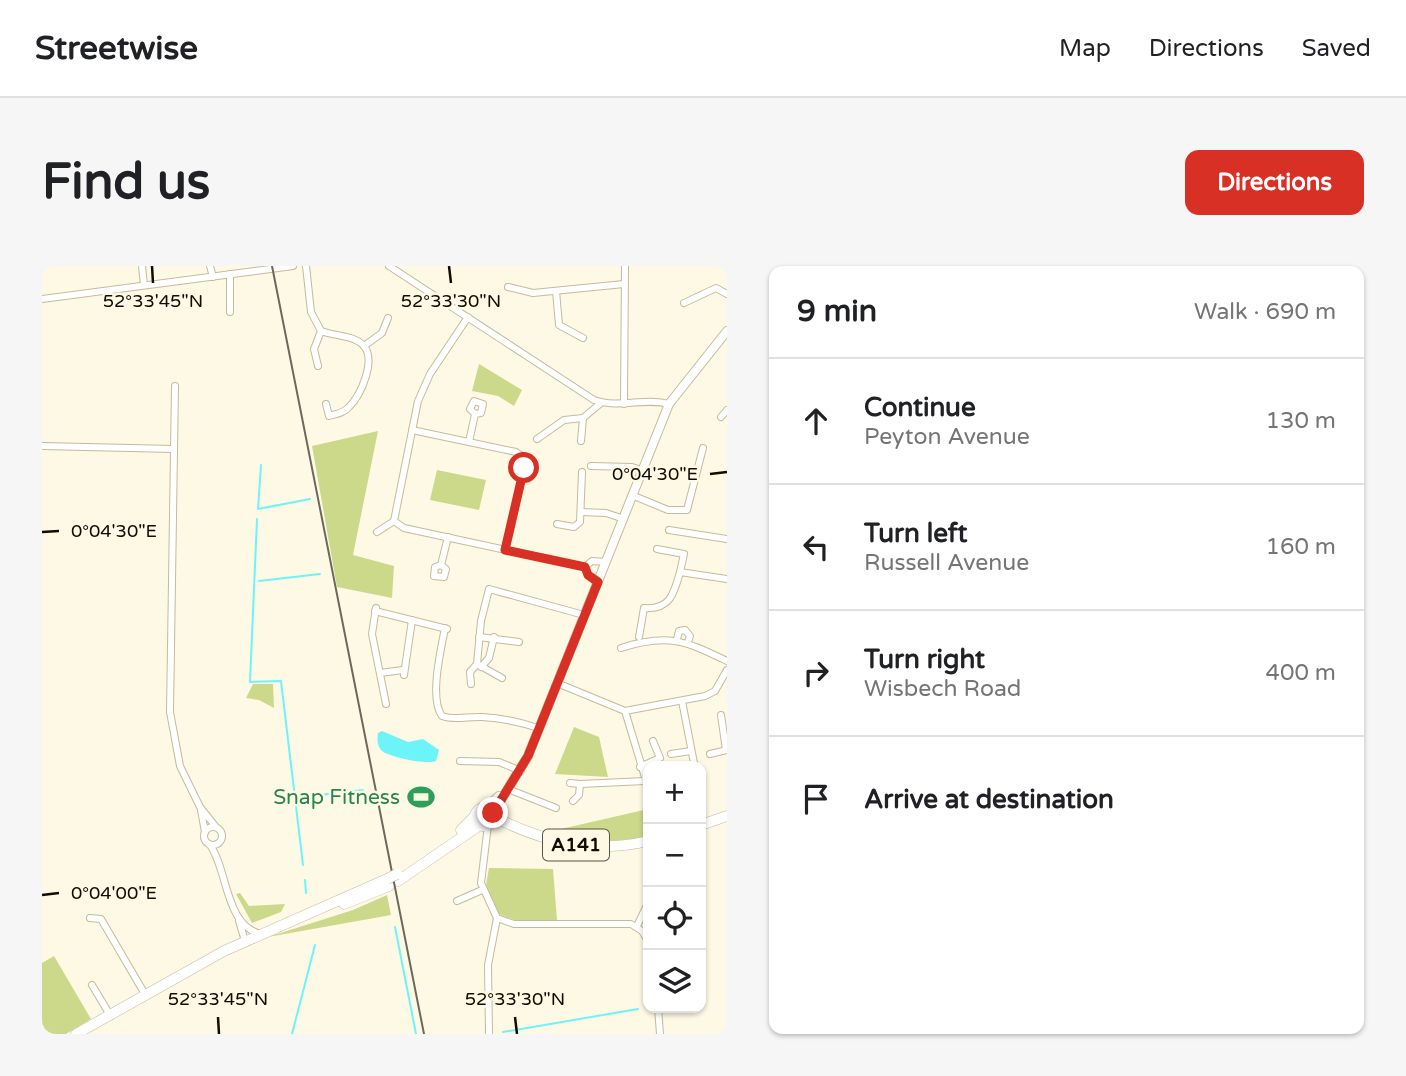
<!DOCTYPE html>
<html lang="en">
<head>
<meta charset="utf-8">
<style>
  :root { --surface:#fff; --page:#f6f6f6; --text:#202124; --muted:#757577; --line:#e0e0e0; --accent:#d93025 }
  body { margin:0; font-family:"Varela Round",sans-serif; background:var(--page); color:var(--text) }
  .controls { position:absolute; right:21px; bottom:21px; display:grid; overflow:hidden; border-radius:14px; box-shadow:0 2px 5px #0004 }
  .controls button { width:63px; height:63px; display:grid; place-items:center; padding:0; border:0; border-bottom:2px solid var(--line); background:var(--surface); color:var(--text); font:35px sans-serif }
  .stop { position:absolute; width:21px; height:21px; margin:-16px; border:5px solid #d93025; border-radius:50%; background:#fff }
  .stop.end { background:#d93025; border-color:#fff; box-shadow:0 2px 7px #0008 }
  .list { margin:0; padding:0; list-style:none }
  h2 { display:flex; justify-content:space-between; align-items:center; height:91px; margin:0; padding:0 28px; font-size:30px }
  h2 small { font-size:23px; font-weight:400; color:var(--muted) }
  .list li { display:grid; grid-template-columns:46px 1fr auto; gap:21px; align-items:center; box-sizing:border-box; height:126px; padding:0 28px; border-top:2px solid var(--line) }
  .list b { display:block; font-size:26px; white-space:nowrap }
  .list p { margin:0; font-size:23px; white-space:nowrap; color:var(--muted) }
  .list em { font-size:23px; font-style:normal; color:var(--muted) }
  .icon { flex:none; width:38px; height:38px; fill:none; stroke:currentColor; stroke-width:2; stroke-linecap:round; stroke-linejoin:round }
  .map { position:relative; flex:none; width:685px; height:768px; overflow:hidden; border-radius:14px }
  header { display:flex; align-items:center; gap:42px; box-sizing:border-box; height:98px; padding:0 35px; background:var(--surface); border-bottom:2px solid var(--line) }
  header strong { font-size:33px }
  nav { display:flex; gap:38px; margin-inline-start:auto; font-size:24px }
  .intro { display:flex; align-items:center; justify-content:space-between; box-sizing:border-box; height:168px; padding:0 42px }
  h1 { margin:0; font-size:49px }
  .button { padding:18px 32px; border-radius:14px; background:var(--accent); color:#fff; font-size:24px; font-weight:700 }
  main { display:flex; gap:42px; padding:0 42px }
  aside { flex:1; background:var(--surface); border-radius:14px; box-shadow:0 2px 5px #0004 }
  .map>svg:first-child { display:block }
  .green { fill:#ccd98b }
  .water { fill:#6df4f9 }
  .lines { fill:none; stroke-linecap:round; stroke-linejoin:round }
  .stream { stroke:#6df4f9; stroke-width:2 }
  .minor-casing { stroke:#c4bb9c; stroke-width:8 }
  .major-casing { stroke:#c4bb9c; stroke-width:10 }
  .highway-casing { stroke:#c4bb9c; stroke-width:11 }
  .minor { stroke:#fff; stroke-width:6 }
  .major { stroke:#fff; stroke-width:8 }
  .highway { stroke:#fff; stroke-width:10 }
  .rail { stroke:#6c685b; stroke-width:2 }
  .highway-bridge-casing { stroke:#c4bb9c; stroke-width:11; stroke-linecap:butt }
  .highway-bridge { stroke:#fff; stroke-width:10 }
  .route { stroke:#d93025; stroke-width:9 }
  .ticks { fill:none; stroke:#0f0c03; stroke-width:2.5 }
  .labels { text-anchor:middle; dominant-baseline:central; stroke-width:5; stroke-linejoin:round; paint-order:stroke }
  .shield { fill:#fef9e5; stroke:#575347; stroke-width:2 }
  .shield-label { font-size:19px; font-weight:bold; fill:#0f0c03 }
  .leisure-label { font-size:21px; fill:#27864d; stroke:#fef9e5; text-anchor:end }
  .ticks-label { font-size:18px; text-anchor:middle; fill:#0f0c03; stroke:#fef9e5; stroke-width:5; stroke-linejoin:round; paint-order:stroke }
</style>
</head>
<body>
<header>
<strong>Streetwise</strong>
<nav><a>Map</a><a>Directions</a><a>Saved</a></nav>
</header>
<div class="intro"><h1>Find us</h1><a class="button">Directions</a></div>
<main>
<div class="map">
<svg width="685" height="768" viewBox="0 0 685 768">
  <rect width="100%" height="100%" fill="#fef9e5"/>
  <g class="green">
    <path d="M437,98L480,124L472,140L456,130L430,125Z"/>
    <path d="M336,165L311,289L352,300L350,332L295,321L270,180Z"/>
    <path d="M395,204L444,214L437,244L388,234Z"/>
    <path d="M211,418H231L232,442L217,434L204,432Z"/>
    <path d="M532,461L557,471L566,511L513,508Z"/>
    <path d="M606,543V571C571,576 540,578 506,566Z"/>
    <path d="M447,602L511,603L515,654H473L457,648L444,619Z"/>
    <path d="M198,627L207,640L243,638L239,646L210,657L194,628Z"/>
    <path d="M345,629L349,649L226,671L311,644Z"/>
    <path d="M12,690L49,753L24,768H0V697Z"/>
  </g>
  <path class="water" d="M340,465L366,476L381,473L397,484L394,495C386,499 345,491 339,484C335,479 335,473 336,467Z"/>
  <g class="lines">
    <g class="stream">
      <path d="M219,199L216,243L268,233"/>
      <path d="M215,253L208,416L239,415L261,599"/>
      <path d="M217,315L278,308"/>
      <path d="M260,531L321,524"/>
      <path d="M263,614L264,627"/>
      <path d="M353,661L374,768"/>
      <path d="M461,766L596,743"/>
      <path d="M250,768L273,679"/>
    </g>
    <defs>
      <g id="minor">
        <path d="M100,0L102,19"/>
        <path d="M168,0L171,11"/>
        <path d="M264,0L269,46L279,65C292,70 311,69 321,79C335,93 319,129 307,141C302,147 294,148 287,150L284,138"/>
        <path d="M347,0L552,134C577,143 603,131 627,138"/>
        <path d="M466,21L491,27L582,18"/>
        <path d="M514,25L517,59L541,72"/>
        <path d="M0,33L251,0"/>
        <path d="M642,37L674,22L685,28"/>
        <path d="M188,46V8"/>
        <path d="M426,51L388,108L376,135L352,255L362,262L543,301"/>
        <path d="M322,80L340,67L346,52"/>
        <path d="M276,100L272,83L279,65"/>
        <path d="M133,120L128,446L138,500L158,541L174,561"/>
        <path d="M582,138L583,0"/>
        <path d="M679,151L685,144"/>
        <path d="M370,164L474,186L481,191L482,202L463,284"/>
        <path d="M495,173L522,154L541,152"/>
        <path d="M539,175L541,152L559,137"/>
        <path d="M427,176L433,148L428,143L432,135L441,138L439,147L433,148"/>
        <path d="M0,180L132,183"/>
        <path d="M549,200L590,201L602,205"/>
        <path d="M592,230L626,244H645L661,182"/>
        <path d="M540,246L564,247L582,253"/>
        <path d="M515,258L532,261L538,256L540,206"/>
        <path d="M627,264L685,273"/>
        <path d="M335,266L352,255"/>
        <path d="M615,283L642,288L638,306"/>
        <path d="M399,299L404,303L402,311L392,310L393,301L399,299L406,271"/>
        <path d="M556,316L546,309L543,301L550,295L564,296"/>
        <path d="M334,342L330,368L344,438"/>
        <path d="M333,345L405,363"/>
        <path d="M403,362C399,383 387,432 400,450C414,455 426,450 440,451C459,452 478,456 496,462"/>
        <path d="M437,371L477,376"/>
        <path d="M597,371L602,342C628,344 632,328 638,306L685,313"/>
        <path d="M635,373L637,365L643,364L648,370L646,376"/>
        <path d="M579,382C626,367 644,375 685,395"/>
        <path d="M437,399L460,412"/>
        <path d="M439,401L447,392L452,371"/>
        <path d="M338,407L361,404"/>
        <path d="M362,409L370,354"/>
        <path d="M515,417L583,445L606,521"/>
        <path d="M429,418L428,406L435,398L439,355L447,323L542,349"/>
        <path d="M640,435L652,497"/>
        <path d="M583,445L663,430L673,425L685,404"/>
        <path d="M679,449L684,484"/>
        <path d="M629,488L649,485"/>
        <path d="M668,488L685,484"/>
        <path d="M418,495L457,496L479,505"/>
        <path d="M598,501L618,492L611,475"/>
        <path d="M528,517L538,518L537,529L531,535"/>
        <path d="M538,518L603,515"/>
        <path d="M471,525L514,542"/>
        <path d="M159,544L163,566"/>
        <path d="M446,559L439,617L455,652L472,658H589L600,665L606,675"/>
        <circle cx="171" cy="570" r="9"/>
        <path d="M168,579C186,604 183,660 219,668"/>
        <path d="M415,635L440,624"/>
        <path d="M48,652L59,653L104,730"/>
        <path d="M197,655L203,675"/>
        <path d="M595,660L606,637"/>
        <path d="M50,719L68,749"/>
        <path d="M616,742L618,768"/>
        <path d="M447,768L446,699L455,652"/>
      </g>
      <g id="major">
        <path d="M444,542L457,530"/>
        <path d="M451,547L486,490L627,138L685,65"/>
      </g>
      <g id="highway">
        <circle cx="442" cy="551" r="9"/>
        <path d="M451,550C499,576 553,588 606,575"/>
        <path d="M659,559L685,550"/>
        <path d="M419,564L433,550"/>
        <path d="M356,615L438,559"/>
        <path d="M302,638L347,620"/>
        <path d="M34,768L182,685L345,613"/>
      </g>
    </defs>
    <use href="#minor" class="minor-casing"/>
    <use href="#major" class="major-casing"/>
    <use href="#highway" class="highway-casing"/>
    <use href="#minor" class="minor"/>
    <use href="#major" class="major"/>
    <use href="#highway" class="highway"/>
    <path class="rail" d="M230,0L382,768"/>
    <defs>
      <path id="highway-bridge" d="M345,613L355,608"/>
    </defs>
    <use href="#highway-bridge" class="highway-bridge-casing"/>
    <use href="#highway-bridge" class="highway-bridge"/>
  </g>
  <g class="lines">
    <path class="route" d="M451,547L486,490L556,316L546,309L543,301L463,284L482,202"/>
  </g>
  <path class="ticks" d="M110,0L111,17M407,0L409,17M668,208L685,206M0,266L17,265M0,629L17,627M176,751L177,768M473,751L475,768"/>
  <defs>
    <symbol id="stadium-bare" viewBox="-9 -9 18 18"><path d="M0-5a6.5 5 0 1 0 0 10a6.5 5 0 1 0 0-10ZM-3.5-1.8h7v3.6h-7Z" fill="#2e9e5b" stroke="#fef9e5" stroke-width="2.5" paint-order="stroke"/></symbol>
  </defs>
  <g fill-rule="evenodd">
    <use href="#stadium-bare" x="360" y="512" width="38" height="38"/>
  </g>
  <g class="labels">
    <rect class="shield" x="501" y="563.5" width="66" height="31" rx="5"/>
    <g class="shield-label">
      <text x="534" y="579">A141</text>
    </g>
    <g class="leisure-label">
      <text x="358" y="531">Snap Fitness</text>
    </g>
  </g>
  <g class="ticks-label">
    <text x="111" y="41">52°33'45"N</text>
    <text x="409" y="41">52°33'30"N</text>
    <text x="613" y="214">0°04'30"E</text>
    <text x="72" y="271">0°04'30"E</text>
    <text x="72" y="633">0°04'00"E</text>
    <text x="176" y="739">52°33'45"N</text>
    <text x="473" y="739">52°33'30"N</text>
  </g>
</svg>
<div class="controls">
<button>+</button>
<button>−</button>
<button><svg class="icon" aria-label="locate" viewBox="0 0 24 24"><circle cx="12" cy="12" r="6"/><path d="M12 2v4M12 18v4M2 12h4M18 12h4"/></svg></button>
<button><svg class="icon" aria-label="layers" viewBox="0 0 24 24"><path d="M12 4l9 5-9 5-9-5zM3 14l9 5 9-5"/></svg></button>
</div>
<div class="stop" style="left:482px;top:202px"></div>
<div class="stop end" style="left:451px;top:547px"></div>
</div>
<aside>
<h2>9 min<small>Walk · 690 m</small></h2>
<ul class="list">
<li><svg class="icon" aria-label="ahead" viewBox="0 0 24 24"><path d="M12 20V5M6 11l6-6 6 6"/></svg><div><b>Continue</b><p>Peyton Avenue</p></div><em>130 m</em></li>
<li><svg class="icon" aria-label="left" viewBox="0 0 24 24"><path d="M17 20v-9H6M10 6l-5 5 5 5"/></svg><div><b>Turn left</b><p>Russell Avenue</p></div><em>160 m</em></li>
<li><svg class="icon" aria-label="right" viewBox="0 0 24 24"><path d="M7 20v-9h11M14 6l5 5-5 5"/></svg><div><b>Turn right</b><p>Wisbech Road</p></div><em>400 m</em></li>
<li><svg class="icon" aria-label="arrive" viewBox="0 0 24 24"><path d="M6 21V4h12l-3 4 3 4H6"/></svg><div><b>Arrive at destination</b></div></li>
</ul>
</aside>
</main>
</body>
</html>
